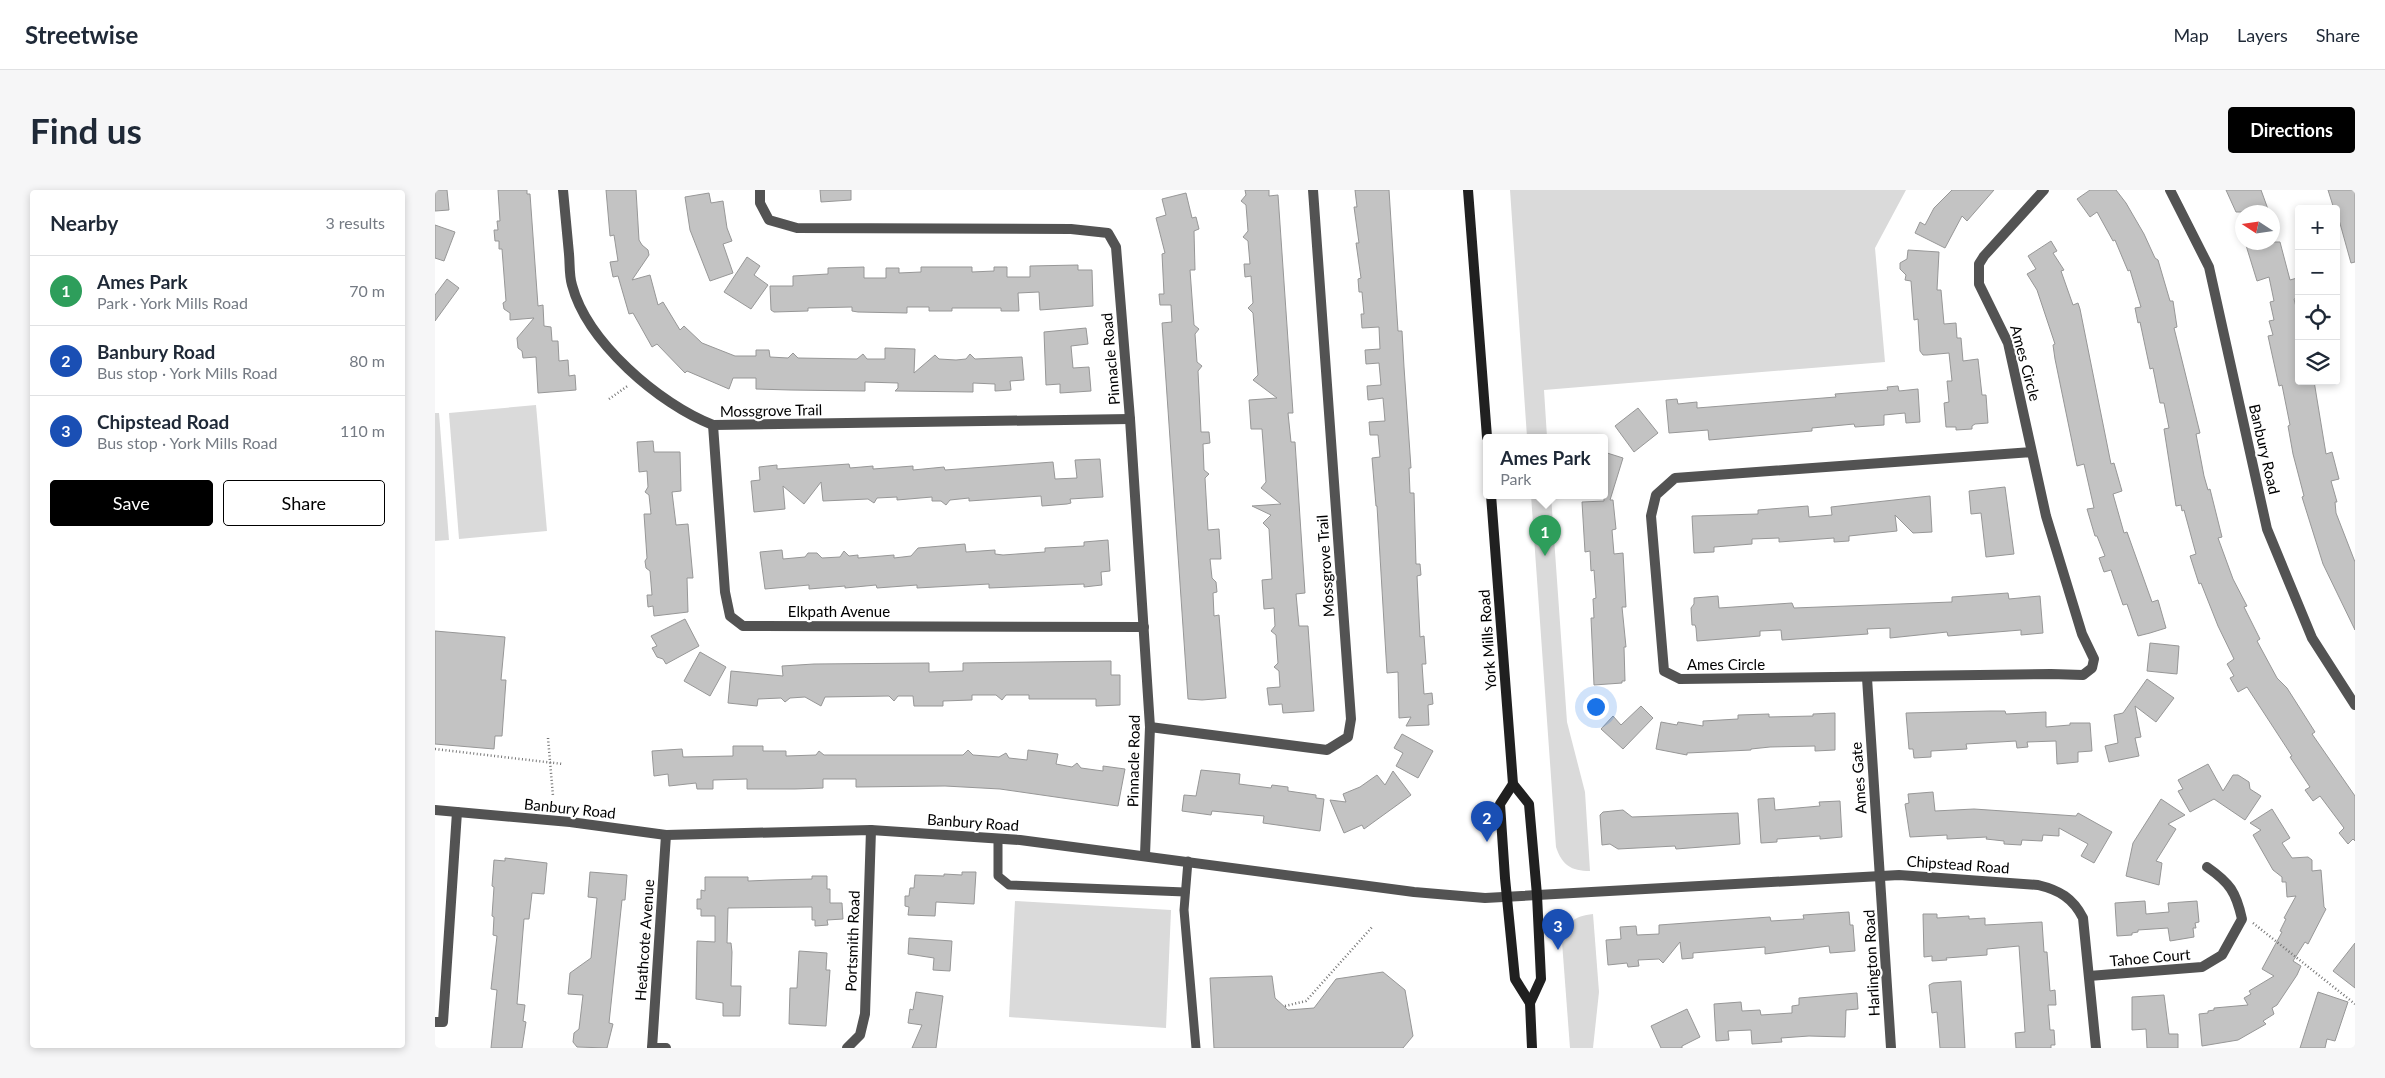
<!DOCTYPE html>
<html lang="en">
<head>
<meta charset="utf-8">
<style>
  :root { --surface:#fff; --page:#f6f6f7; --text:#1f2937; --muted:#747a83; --line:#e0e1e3; --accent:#000 }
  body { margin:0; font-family:Lato,sans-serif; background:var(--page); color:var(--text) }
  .controls { position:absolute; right:15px; top:15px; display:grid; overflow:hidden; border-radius:5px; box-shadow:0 2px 8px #0003 }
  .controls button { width:45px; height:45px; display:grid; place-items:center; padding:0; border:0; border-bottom:1px solid var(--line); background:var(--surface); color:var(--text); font:25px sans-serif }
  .compass { position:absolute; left:1800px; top:15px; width:45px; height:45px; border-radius:50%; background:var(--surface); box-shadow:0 2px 8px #0003; rotate:282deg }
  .you { position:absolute; left:1160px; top:516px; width:18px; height:18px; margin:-12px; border:4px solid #fff; border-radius:50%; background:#1a73e8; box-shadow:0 0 0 8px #1a73e833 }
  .badge { display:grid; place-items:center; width:32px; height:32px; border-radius:50%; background:var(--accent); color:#fff; font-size:16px; font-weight:700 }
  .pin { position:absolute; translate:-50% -41px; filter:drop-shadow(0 1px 2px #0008) }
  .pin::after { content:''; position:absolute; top:26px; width:18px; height:15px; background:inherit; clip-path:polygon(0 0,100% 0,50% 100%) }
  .popup { position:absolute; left:1048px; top:244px; width:125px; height:65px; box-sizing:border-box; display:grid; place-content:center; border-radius:5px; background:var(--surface); filter:drop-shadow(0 1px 4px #0005); font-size:16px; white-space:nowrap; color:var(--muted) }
  .popup b { font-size:19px; color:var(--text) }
  .popup::after { content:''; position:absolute; left:50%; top:100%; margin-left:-10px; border:10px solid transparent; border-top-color:var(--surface) }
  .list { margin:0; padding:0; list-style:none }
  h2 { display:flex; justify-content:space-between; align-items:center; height:65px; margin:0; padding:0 20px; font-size:21px }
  h2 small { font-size:16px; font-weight:400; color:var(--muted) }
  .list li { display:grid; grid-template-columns:32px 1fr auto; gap:15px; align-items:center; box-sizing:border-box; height:70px; padding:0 20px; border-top:1px solid var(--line) }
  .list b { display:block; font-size:19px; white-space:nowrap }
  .list p { margin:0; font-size:16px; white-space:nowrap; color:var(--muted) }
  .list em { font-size:16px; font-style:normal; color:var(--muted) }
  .actions { display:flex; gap:10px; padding:15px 20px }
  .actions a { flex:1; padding:11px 0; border:1px solid var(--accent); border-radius:5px; text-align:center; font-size:18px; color:var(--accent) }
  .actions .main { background:var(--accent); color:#fff }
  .icon { flex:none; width:28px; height:28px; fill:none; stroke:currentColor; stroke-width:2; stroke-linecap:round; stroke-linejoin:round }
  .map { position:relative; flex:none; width:1920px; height:858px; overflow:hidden; border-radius:5px }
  header { display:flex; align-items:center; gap:30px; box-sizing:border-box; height:70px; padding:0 25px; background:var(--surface); border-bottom:1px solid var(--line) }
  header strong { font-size:24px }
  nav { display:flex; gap:28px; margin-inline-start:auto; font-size:18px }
  .intro { display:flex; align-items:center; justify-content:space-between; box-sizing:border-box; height:120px; padding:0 30px }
  h1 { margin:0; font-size:35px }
  .button { padding:12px 22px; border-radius:5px; background:var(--accent); color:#fff; font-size:18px; font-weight:700 }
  main { display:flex; gap:30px; padding:0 30px }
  aside { flex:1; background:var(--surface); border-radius:5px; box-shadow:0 2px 8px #0003 }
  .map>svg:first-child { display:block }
  .green { fill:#dadada }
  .building { fill:#c3c3c3; stroke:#979797 }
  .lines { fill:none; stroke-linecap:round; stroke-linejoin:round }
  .path { stroke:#757575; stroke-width:2.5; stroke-dasharray:1 2.5; stroke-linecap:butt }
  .service { stroke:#535353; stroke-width:9 }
  .minor { stroke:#535353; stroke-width:10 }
  .tertiary { stroke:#535353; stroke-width:10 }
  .secondary { stroke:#202020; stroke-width:10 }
  .labels { text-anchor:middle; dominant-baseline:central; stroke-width:4.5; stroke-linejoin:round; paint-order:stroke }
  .street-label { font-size:15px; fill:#000; stroke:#fff }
</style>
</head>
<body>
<header>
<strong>Streetwise</strong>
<nav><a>Map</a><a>Layers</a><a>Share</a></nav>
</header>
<div class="intro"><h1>Find us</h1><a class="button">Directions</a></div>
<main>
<aside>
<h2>Nearby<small>3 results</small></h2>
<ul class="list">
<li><span class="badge" style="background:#2e9e5b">1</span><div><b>Ames Park</b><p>Park · York Mills Road</p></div><em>70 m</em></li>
<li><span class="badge" style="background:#1a4fb4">2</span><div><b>Banbury Road</b><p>Bus stop · York Mills Road</p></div><em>80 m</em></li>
<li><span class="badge" style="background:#1a4fb4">3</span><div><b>Chipstead Road</b><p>Bus stop · York Mills Road</p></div><em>110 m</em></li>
</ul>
<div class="actions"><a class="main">Save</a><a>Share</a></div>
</aside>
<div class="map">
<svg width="1920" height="858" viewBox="0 0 1920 858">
  <rect width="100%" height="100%" fill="#fff"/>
  <g class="green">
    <path d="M1075,0H1471L1440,58L1450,172L1109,200L1112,247H1092Z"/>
    <path d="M101,215L112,341L24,349L14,223Z"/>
    <path d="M0,223H4L14,350L0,351Z"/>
    <path d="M1096,305H1116L1132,532L1150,602L1155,681C1136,681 1127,675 1121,657Z"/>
    <path d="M580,711L736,720L731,838L574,827Z"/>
    <path d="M1158,724L1164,802L1158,858H1135L1127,752C1130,733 1139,726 1158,724Z"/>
  </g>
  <g class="building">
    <path d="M0,0H12L14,20L0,21Z"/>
    <path d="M63,0H92V4H95L103,116L108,115L109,136L116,137L117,151H123L124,171L133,170L134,186L140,185L141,200L103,203L101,167L88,168L87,161L83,158L82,148L99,128L75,130V123L69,119L68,113L71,111L67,59H64V51H60L59,40H63L62,31H65Z"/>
    <path d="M171,0H201L204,50L207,55L213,60L214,65L197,90L215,85L223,115L228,112L245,140L249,136L267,153L300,166H321V160H334L335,167L353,168L358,163L363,168L422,169L428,164L432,169H450V158L480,159L479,183L500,165L504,169L521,170L531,169L535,164L540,169L587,167L589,190L575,191L576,200L560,201V194L538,193V202L463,201H460L463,198V193L430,192V201L355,200L321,199V188H298L294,199L252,181L250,183L222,154L217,157L198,123L194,124L183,86L178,87L175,72L183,71L179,45L175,46Z"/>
    <path d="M385,0H416V10L386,12Z"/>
    <path d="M810,0H834V6L843,5L858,223H853L856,252H860L870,403L861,404L864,436H873L879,521L848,523L847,514L834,515L832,498L845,497L844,481L839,477L843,473L841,445L836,441L840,436L839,418L829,419L827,390L837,389L834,339L828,333L836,325L817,316L846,314L826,298L831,292L827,239H816L814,210L842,208L818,190L823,185L818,123L813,118L818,113L816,86L810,87L809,74H815L813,51L808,47L813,41L811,15L806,11L811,5Z"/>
    <path d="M920,0H954L963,141H967L969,177L976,278H974L975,303H979L981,374H985L986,385L982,386L985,447L989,446L991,474H987L989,504L997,503L998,514L993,515L994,535L971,536L976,527L964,528L963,482L952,483L942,316H941L937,268L945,267L943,245H935L934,232L950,231L948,208L933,210L932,196L946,195L944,173L931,174L930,160L945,159L944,137L927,138L926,124H929L927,102H924L923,89L926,88L921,53H924L919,17H922Z"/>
    <path d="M1517,0H1559L1532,31L1527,26L1510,58L1480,43L1485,32L1490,35L1499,18Z"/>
    <path d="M1655,0H1681L1691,13L1709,44L1720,68L1723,70L1735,111H1738L1742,137L1739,138L1765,243L1761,244L1769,286L1773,300L1775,299L1787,347L1783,348L1798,389L1812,416L1809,417L1825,449L1822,451L1842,488L1852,498L1880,542L1877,544L1920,606V651L1918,649L1913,654L1904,643L1909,638L1885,606L1878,611L1870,600L1875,597L1855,567L1857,566L1812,497L1803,502L1795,488L1799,486L1792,474L1799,469L1783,436L1766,393L1764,394L1755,366L1761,364L1749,320L1747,321L1746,315L1741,316L1729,239L1734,238L1729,213H1725L1718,178L1715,179L1705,132L1703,133L1700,118L1706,117L1695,80L1693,81L1680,50L1678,51L1662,22L1655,27L1642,9Z"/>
    <path d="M1791,0H1826L1834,22H1801Z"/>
    <path d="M1893,0H1920V72L1916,73L1901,19H1899Z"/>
    <path d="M274,3L276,13L288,11L292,38L297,51L288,54L298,83L275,91L255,40L250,7Z"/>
    <path d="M751,3L757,28L761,27L764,39L759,41L760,80H755L759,135L764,139L760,144L762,172L767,176L763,181L766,242H774L775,253L768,254L769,280L774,284L770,288L773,340L784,339L786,369H775L777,388L781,392L782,402L778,403L779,426L784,425L791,508L767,510L753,509L727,133L737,132L736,115H725L724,104H729L727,64L730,63L721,28L731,25L727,9Z"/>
    <path d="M0,35L20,42L9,71L0,68Z"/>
    <path d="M1616,51L1622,61L1618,63L1629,80L1626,81L1638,115L1643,113L1645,119L1676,274L1679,273L1687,301L1678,304L1689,343L1692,342L1717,412L1723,410L1731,438L1715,443L1703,446L1692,414L1688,415L1676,380L1669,382L1664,368L1670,366L1662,346H1660L1652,319L1659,318L1649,274L1642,276L1620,169L1618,155L1620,154L1602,100L1592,84L1601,79L1593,66Z"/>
    <path d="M1810,52H1845L1855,90L1862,88L1864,108L1859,109L1864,129V191H1879L1891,264L1897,262L1904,289L1896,291L1902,312H1900L1901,323L1920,372V440L1888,374L1867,307L1869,306L1858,264L1853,236L1855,235L1847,195L1844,196L1833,146L1838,145L1834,131L1839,130L1835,112L1839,111L1834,87L1822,91Z"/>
    <path d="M1473,60L1504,62L1502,100H1506L1509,134L1521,133L1522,148H1526L1528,171L1543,169L1547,205H1551L1553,233L1540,234L1537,236V239L1521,240V237H1511L1509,213L1514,212L1512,191H1517L1514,163L1492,165H1488L1485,161L1483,129L1479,130L1476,91L1470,90L1471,85L1465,79V73L1472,69Z"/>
    <path d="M312,67L325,76L319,85L333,95L316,119L289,102Z"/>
    <path d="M643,75V80H657L658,116L605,120L604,102L583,103L584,121H566V118H517V121H494V117H472V123L423,122L417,121V117L373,118V121L339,122L336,120L335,96H358V86L393,84V78L429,77V88H451V78H464V83L486,82V77H537V82L559,81V77H572V87H595V76Z"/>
    <path d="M12,89L24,98L0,131V105Z"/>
    <path d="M651,138L653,154L636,156L638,178L654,177L656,201L625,203V194L611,195L609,142Z"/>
    <path d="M1463,196L1464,201L1483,199L1485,232L1471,233L1470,223L1449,225V235L1420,237L1419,234L1377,238V241L1274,250L1273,240L1234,243L1231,210L1242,209L1243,214L1262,212V218L1401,207L1400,204L1453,200L1452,197Z"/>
    <path d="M1203,218L1223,243L1199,262L1180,236Z"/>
    <path d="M218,251L219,262H245L246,301L237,302L241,335L253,334L258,388H252L253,422L219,426L218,416L213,417L212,405H217L215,381L211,378L210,371L212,368L209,324H216L214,305L210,302L213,297L212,281L204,282L202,252Z"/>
    <path d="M1169,262L1188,268L1175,310H1178L1181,339L1177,340L1179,364L1188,363L1191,417H1187L1191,457H1189L1190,491H1187V493L1159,495L1156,428H1159L1158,409L1161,408L1159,380L1156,381L1155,361L1150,362L1147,312L1169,311Z"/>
    <path d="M665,269L668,307L635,309L636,313L632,314L607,316L606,306L534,311V308L515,310L511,315L506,311H497V307L462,310V307L442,308L439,313L433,309L388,311L386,292L369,314L348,296L350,319L319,322L316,291L325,290L324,277L342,275V279L414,274L415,278L438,276V279L478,276V280L509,277L510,280L618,272L620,289L642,288L640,270Z"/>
    <path d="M1570,297L1579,364L1551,367L1546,323L1536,324L1534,301Z"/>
    <path d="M1495,306L1497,342L1478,343L1460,325L1462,341L1414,346V351L1399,352V348L1344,352V348L1317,349V354L1279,357V362L1259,363L1257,326L1323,324V320L1373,316L1374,327L1397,325L1396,317Z"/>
    <path d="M673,350L675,381L666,382L667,395L649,397V394L554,398V394L482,398V395L442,398L441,395L410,398V396L374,399V395L330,399L325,362L347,360L348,369L370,367L373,363H382L387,368L405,367L409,361L414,366L423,365V368L459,365V368L476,366L483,358L530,354L531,362L560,360V364L568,365L610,362V358L649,356V352Z"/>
    <path d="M1573,403L1574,409L1605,406L1608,443L1586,445V440L1513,446L1512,442L1455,448V438L1432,439L1433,444L1347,450L1346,440L1325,441V446L1262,451L1261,438L1260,435H1257L1256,418L1259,414V408L1283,406L1284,418L1357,413L1359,418L1517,412V407Z"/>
    <path d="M250,429L264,456L231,474L228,469L222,467L217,458L222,456L216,446Z"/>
    <path d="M0,441L70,447L66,490H71L67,546H60L59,559L0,554Z"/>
    <path d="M1715,453L1744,456L1742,484L1712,481Z"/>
    <path d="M265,462L291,477L275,506L249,491Z"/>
    <path d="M676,471V485H685V515L661,516V509H594V505H571L567,510L561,505H537V510L508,511V516H479L478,506H463L459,511L454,506L390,507L386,516L370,507L355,508L350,512L346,508L323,509L322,516L293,513L296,481L348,486L347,476L379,474L494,473V482L528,481V473Z"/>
    <path d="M1712,489L1739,508L1721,532L1700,516L1706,547L1700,548L1704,566L1674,572L1670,556L1683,553L1679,525L1688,523Z"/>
    <path d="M1206,516L1218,528L1188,559L1166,539L1178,526L1186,535Z"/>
    <path d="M1555,521H1570L1571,524L1611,522V537L1635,535V533H1655L1657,561L1643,562V572L1622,574L1621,551L1592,552L1593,557L1582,558L1581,551L1531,554L1532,559L1496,561V567L1479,568L1478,559H1474L1471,523Z"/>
    <path d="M1400,523V560L1380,561V556L1335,557L1316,559V560L1252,563V565L1221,559L1226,532L1242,535L1243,532L1268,536V531L1303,529V525L1334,524V527L1378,526V524Z"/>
    <path d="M967,544L998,561L983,588L961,576L968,563L959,558Z"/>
    <path d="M298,556H328V561H351V566L381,565L384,561L389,565H528L533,560L538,565L564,567L571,563L574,568L592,570L593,560L623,564L621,574L637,577L642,573L646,578L668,581V576L690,579L683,616L565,599L510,596L421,597V589H388V598L360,599H312V589L278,590V599H262L261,593L234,596L233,584L219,586L217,561L247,559L248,567L298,566Z"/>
    <path d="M1773,574L1788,601L1798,585H1803L1814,592L1815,599L1826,606L1810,630L1779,609L1755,622L1743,601L1748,599L1743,590Z"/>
    <path d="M766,580L805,584L804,594L836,598L837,595L853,597V601L881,605V608L889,609L885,641L828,633L829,626L777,621L776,625L747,621L749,605L761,606Z"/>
    <path d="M958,581L976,605L929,639L927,635L909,643L895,610L911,612L908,604L925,597L942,585L950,595Z"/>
    <path d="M1498,602L1500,621L1539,619L1641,626L1643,623L1677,642L1659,673L1646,666L1653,654L1624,638V646L1608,645L1607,651L1587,650L1586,655L1569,654V651L1551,649L1552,647L1512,649V645L1475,647L1470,614L1474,613L1473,604Z"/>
    <path d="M1339,608L1340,620L1385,616L1384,612L1405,611L1407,647L1385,649V646L1342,649V652L1326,653L1323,609Z"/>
    <path d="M1726,609L1750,625L1733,634L1741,639L1721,671L1727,673L1724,695L1691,686L1698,653Z"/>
    <path d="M1837,619L1855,648L1847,653L1857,668L1873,667L1877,670V681L1886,680L1889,717L1891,719L1873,754L1870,752L1858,771L1866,776L1862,785L1842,815L1837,818L1839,824L1828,831L1831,834L1803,850L1767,856L1764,824L1773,823V821L1779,820V818L1813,815L1809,808L1816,804L1814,801L1839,786L1827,779L1847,742L1845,741L1851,729L1849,728L1861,706L1852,707L1851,692H1847V687L1838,680L1818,645L1826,640L1815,633Z"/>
    <path d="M1188,620L1197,627L1303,623L1305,654L1241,659L1240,656L1183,659L1175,654L1167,655L1165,625L1168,622Z"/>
    <path d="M70,668L112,673L109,704L97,703L94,729H89L82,814L90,815L88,831L91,832L87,858H56L62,800L56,799L62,746L58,745L59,727L57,726L59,697L57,696L59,670L70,671Z"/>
    <path d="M155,682L192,685L190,710H187L174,833L178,834L172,858L142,857L138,852L139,843L144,839L148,805L133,804L135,783L156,768L162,708L153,707Z"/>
    <path d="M527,682H541L539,714L501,712L500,726L473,725L474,717L470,716V706H474L475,698H479L480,685L509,686V684L527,685Z"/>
    <path d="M377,686H392V699H395V713H407L408,729L392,730L393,735L380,736V730H377V717L293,718L292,753H296L297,762L296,796H306L305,826H288V813L261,809L262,751L280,752V726H266V719H262V709H266V700L270,701V687H313V691L338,690L377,689Z"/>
    <path d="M1710,711L1711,724L1734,722L1733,713L1762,711L1764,732L1760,733L1761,738H1758L1759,747L1735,751L1733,738L1703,740V742L1697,743V745L1682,746L1680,713Z"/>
    <path d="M1414,722L1415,735H1418L1420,761L1395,763L1394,756L1330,764V757L1258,763V768L1247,769L1245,752L1228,773L1224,769L1203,770L1204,776L1193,777L1192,773L1173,775L1171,750L1186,749L1185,737L1201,736L1202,745L1224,744V735L1335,727L1336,731L1369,729L1368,725Z"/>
    <path d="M1488,724H1502V728L1534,726V729L1550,728V735L1607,732L1609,762H1612L1615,801L1620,800L1621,815H1613L1615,840H1619L1620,855H1616V858H1581L1580,843L1590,842L1584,756L1552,759V765L1511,768L1512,770L1497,771V766L1489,767Z"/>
    <path d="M474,748L517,751L515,781L498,780L499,768L473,764Z"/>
    <path d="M1920,753V798L1898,781Z"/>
    <path d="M364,761L392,763L391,780H395L391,836L354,834L355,798H362Z"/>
    <path d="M948,782L970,800L978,846L968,858H779L775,788L837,786L840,808L853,820L879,818L901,789Z"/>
    <path d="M1526,791L1530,858H1505L1502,822L1497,823L1494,795L1498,793Z"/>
    <path d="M481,802L508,806L501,858H477L487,835L473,833L475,819L478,820Z"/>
    <path d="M1883,802L1913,812L1900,851L1892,849L1890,858H1865Z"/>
    <path d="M1422,803L1423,819L1411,820L1410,847L1374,846L1346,848L1347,852L1317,854L1316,840L1293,841L1294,850L1281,851L1279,814L1306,812L1307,821L1325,820L1326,825L1357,823V816L1364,815V808Z"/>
    <path d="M1729,805L1734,844H1743V858H1712L1711,839L1697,840V807Z"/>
    <path d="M1252,819L1265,847L1247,856V858H1226L1216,836Z"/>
  </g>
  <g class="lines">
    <g class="path">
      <path d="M174,209L194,195"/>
      <path d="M113,548L118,606"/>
      <path d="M0,559L128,574"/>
      <path d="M1818,733L1920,814"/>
      <path d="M850,816L871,811L938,736"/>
    </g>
    <g class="service">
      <path d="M563,649V686L574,695L750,702"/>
      <path d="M753,671L749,720L761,858"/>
    </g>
    <g class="minor">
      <path d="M128,0C130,21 132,43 134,64C135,74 134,85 137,95C152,152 224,214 278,235L695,229"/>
      <path d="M325,0V13L334,30L362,38L636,39L673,43L681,57L695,229L715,537L710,665"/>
      <path d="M278,235L290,402L295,426L308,436L709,437"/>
      <path d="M1597,262L1240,288L1221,305L1216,326L1229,481L1245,489L1616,484L1648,485L1657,478L1659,469L1647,444L1611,326L1573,153L1544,94V74L1549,66L1609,0"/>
      <path d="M1432,488L1456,858"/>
      <path d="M715,537L892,560L913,547L916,529L878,0"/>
      <path d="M0,620L135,632L231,645L436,640L585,650L979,702L1050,708L1464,685L1603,695C1624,700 1638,708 1648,728L1661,858"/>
      <path d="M1654,786L1767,777L1787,765L1807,729C1801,702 1795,693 1772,677"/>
      <path d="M0,832H8L22,622"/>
      <path d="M217,858L231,645"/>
      <path d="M217,858H231"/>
      <path d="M412,858L425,845L430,824L436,640"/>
    </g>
    <path class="tertiary" d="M1735,0L1774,77L1832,339L1877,448L1920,515"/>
    <g class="secondary">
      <path d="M1033,0L1052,247"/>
      <path d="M1056,305L1078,594L1094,614L1102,705L1106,789L1095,813L1097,858"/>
      <path d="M1078,594L1065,614L1070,688L1080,789L1095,813"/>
    </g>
  </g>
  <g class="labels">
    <g class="street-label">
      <text transform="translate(675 169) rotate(-95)">Pinnacle Road</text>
      <text transform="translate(1591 173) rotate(75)">Ames Circle</text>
      <text transform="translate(336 220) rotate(-1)">Mossgrove Trail</text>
      <text transform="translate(1830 259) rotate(77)">Banbury Road</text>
      <text transform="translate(890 376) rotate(-94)">Mossgrove Trail</text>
      <text x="404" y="421">Elkpath Avenue</text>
      <text transform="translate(1052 450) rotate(-94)">York Mills Road</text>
      <text x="1291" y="474">Ames Circle</text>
      <text transform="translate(698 571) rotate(-89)">Pinnacle Road</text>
      <text transform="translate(1423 588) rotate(-94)">Ames Gate</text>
      <text transform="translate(135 618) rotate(6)">Banbury Road</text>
      <text transform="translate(538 632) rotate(4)">Banbury Road</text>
      <text transform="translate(1523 674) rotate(4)">Chipstead Road</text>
      <text transform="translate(209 750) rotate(-86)">Heathcote Avenue</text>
      <text transform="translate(417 751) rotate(-88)">Portsmith Road</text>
      <text transform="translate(1715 767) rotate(-5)">Tahoe Court</text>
      <text transform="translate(1436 773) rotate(-93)">Harlington Road</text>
    </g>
  </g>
</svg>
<div class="controls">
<button>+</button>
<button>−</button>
<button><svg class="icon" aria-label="locate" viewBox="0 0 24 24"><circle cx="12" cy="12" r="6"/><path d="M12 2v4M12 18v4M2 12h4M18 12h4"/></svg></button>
<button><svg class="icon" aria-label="layers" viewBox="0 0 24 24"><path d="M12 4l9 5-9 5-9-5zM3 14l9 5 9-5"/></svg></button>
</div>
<svg class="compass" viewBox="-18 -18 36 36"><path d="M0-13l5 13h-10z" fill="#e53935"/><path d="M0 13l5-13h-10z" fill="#747a83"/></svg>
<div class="you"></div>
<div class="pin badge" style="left:1110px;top:366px;background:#2e9e5b">1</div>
<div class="popup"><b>Ames Park</b>Park</div>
<div class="pin badge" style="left:1052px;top:652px;background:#1a4fb4">2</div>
<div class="pin badge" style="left:1123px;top:760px;background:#1a4fb4">3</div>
</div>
</main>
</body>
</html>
